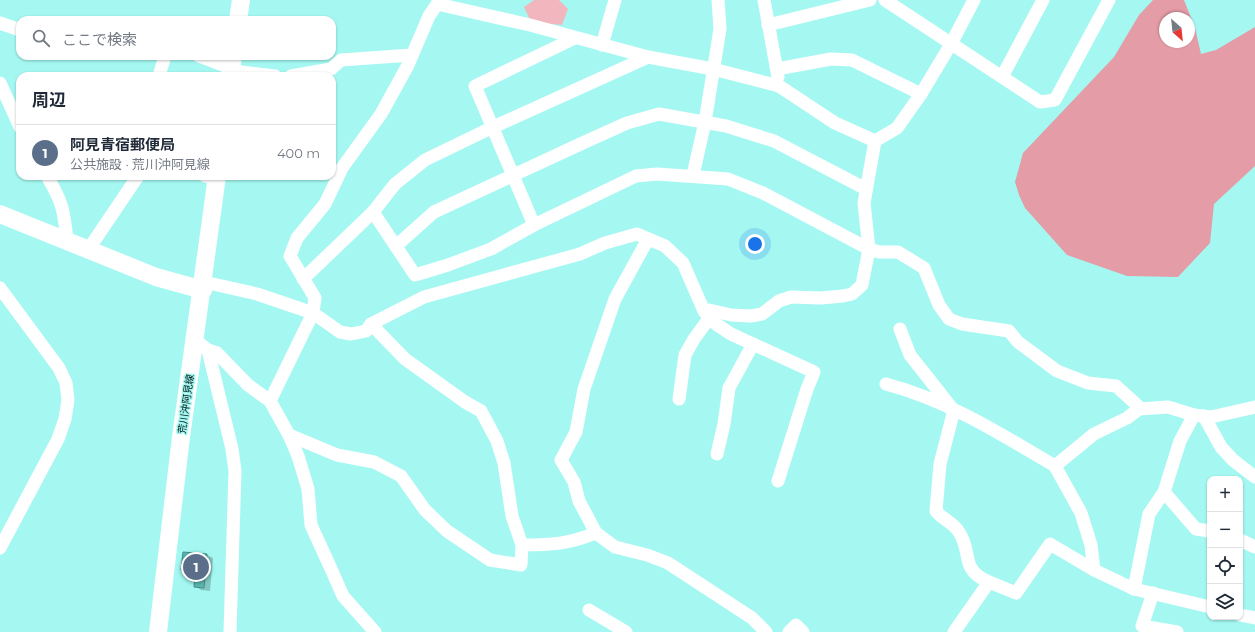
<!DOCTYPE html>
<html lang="ja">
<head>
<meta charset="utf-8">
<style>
  :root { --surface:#fff; --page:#f2f2f3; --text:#1f2937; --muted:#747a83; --line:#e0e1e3; --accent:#a91345 }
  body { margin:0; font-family:Montserrat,"Noto Sans JP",sans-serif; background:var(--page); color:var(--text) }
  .controls { position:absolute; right:12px; bottom:12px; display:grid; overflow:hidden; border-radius:8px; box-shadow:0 1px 3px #0004 }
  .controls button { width:36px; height:36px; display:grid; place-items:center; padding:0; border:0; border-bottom:1px solid var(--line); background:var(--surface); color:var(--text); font:20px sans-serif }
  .compass { position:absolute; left:1159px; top:12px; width:36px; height:36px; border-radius:50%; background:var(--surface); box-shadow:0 1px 3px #0004; rotate:153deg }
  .you { position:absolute; left:755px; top:244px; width:14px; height:14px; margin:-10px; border:3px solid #fff; border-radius:50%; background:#1a73e8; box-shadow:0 0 0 6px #1a73e833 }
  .badge { display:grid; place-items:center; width:26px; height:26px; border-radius:50%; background:var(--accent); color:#fff; font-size:13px; font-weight:700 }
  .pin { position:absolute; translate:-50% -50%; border:2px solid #fff; box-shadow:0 1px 4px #0006 }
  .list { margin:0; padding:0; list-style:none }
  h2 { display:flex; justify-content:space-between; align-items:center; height:52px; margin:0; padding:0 16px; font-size:17px }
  h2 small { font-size:13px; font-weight:400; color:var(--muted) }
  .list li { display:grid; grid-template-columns:26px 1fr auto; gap:12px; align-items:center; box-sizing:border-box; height:56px; padding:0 16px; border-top:1px solid var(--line) }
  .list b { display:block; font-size:15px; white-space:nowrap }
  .list p { margin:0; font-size:13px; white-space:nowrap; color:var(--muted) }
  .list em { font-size:13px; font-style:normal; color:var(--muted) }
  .icon { flex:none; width:22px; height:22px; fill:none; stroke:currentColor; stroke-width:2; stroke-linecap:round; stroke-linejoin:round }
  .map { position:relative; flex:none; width:1255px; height:632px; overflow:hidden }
  .search { position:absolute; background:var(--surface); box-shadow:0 1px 3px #0004; left:16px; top:16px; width:320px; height:44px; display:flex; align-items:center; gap:10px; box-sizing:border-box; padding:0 14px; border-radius:12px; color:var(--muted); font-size:15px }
  .panel { position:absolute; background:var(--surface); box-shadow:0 1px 3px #0004; left:16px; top:72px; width:320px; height:108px; border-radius:12px }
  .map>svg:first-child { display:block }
  .green { fill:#f2b6be }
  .forest { fill:#e49ca6; fill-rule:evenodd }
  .shadow { fill:#0003 }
  .building { fill:#5fb9b4; stroke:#3d918c }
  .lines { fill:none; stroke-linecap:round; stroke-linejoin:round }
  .street { stroke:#fff; stroke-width:13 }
  .secondary { stroke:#fff; stroke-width:18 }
  .labels { text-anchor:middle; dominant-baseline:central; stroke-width:3; stroke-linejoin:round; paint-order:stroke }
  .street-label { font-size:10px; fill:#011a18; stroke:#a5f8f2 }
</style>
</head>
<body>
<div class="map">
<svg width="1255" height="632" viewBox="0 0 1255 632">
  <rect width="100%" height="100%" fill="#a5f8f2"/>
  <path class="green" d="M534,0H559L568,9L562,25L531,22L524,7Z"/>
  <path class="forest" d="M1153,0H1184L1195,28L1201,54L1216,50L1255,27V166L1214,204L1210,243L1178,277L1127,276L1067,255L1025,208L1019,195L1015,182L1023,153L1114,57L1139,15ZM1165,18H1189V42H1165Z"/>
  <path class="shadow" d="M207,555L213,558L210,591L201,590L195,586L196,574H189L182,570Z"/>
  <path class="building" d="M183,552L207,554L204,588L194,587L195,571L181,570Z"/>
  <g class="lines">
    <g class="street">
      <path d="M764,0L778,77"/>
      <path d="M885,0L1040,102L1055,100L1109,0"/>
      <path d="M437,4L530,25L648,57L713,69L779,86L835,123L875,141"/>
      <path d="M0,23L20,30"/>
      <path d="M768,25L870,0"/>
      <path d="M602,45L615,0"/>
      <path d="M199,56L241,72L275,76"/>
      <path d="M648,57L491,128L425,160L395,184L373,212L415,275L448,265L491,249L534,225L636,176L657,174L728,179L763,193L869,249L879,252H898L924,268L939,305L949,319L962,324L1009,331L1018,342L1057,371L1088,383L1116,386L1137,405L1139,409"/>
      <path d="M777,69L831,59L852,60L921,94"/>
      <path d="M1003,75L1043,0"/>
      <path d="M159,76L165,56"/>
      <path d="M291,76L331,69L341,60L412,55"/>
      <path d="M0,83L20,127"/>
      <path d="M693,175L705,122L720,29L718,0"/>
      <path d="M47,176C63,203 64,211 67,241"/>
      <path d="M205,176L217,178"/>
      <path d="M534,225L475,86L575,38"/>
      <path d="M648,239L615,299L584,389L576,432L561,460L574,482L579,501L596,533L615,547L647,555L668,563L752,618L766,632"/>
      <path d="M396,246L434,212L587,141L627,123L659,114L726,126L774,141L866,189"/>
      <path d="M88,250L138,176"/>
      <path d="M303,279L373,212"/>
      <path d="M204,282L257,294L313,313L340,332L351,334L366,331L371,324L424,297L580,254L605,243L637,234L665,246L683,263L704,311L716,324L731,334L814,372L807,389L778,481"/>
      <path d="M0,288L59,368L66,383L68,400L65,419L58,439L0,548"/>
      <path d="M704,311L709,310L731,315L751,316L762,314L779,301L791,297L821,298L843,296L852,294L862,285L869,249L864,203L875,141L897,128L921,94L951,44L974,0"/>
      <path d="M371,324L405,359L465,402L481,411L497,441L504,463L512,516L522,545"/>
      <path d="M900,329L910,355L951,407L953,414L940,464L936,511C942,519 953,522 959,532C973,553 959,569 989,582"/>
      <path d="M195,340L208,350L217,353L248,385L270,401L289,435L298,456L308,489L311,525L332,571L343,596L375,632"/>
      <path d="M208,350L232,449L235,471L230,632"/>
      <path d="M886,384C949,401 999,433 1055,466"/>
      <path d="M679,399L685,355L694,339L710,317"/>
      <path d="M270,401L313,313L315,298L290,256L297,238L325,204L342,168L381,114L408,65L429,16L440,0"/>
      <path d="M1204,416L1221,447L1233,460L1255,477"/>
      <path d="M289,435L337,455L374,462L401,476L425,510L447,531L490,560L521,565L522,545C552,545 568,544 596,533"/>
      <path d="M717,454L724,424L729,388L753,344"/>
      <path d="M1164,492L1196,529L1210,531"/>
      <path d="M1240,540L1255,547"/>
      <path d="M1094,570L1091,545L1081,513L1055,466L1094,434L1127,418L1139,409L1168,407L1194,415L1211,417L1255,407"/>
      <path d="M1134,589L1210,607"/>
      <path d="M1153,593L1142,626L1177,632"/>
      <path d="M589,610L626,632"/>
      <path d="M1240,615L1255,618"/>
      <path d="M789,632L796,625L803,632"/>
      <path d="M954,632L989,582L1016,593L1050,544L1094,570L1134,589L1149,514L1164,492L1180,441L1194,415"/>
    </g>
    <g class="secondary">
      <path d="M238,20L241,0"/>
      <path d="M230,76L233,56"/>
      <path d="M0,214L156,277L203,290"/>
      <path d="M158,632L181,437L217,176"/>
    </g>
  </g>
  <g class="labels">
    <g class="street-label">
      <text transform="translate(186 404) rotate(-82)">荒川沖阿見線</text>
    </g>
  </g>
</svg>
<div class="controls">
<button>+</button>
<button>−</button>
<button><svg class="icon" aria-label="locate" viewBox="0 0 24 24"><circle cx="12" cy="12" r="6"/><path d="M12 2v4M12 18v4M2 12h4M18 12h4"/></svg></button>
<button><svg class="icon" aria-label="layers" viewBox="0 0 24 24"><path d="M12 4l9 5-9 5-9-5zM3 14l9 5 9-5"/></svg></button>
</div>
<svg class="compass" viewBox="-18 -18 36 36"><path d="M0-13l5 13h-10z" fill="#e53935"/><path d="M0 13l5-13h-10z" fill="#747a83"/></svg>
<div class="you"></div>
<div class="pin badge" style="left:196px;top:567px;background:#5c6f8a">1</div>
<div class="search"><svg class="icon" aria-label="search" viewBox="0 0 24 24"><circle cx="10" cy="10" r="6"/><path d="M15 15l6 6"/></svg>ここで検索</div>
<section class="panel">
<h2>周辺<small></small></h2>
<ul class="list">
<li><span class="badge" style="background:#5c6f8a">1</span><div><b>阿見青宿郵便局</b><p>公共施設 · 荒川沖阿見線</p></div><em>400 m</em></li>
</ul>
</section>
</div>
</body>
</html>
